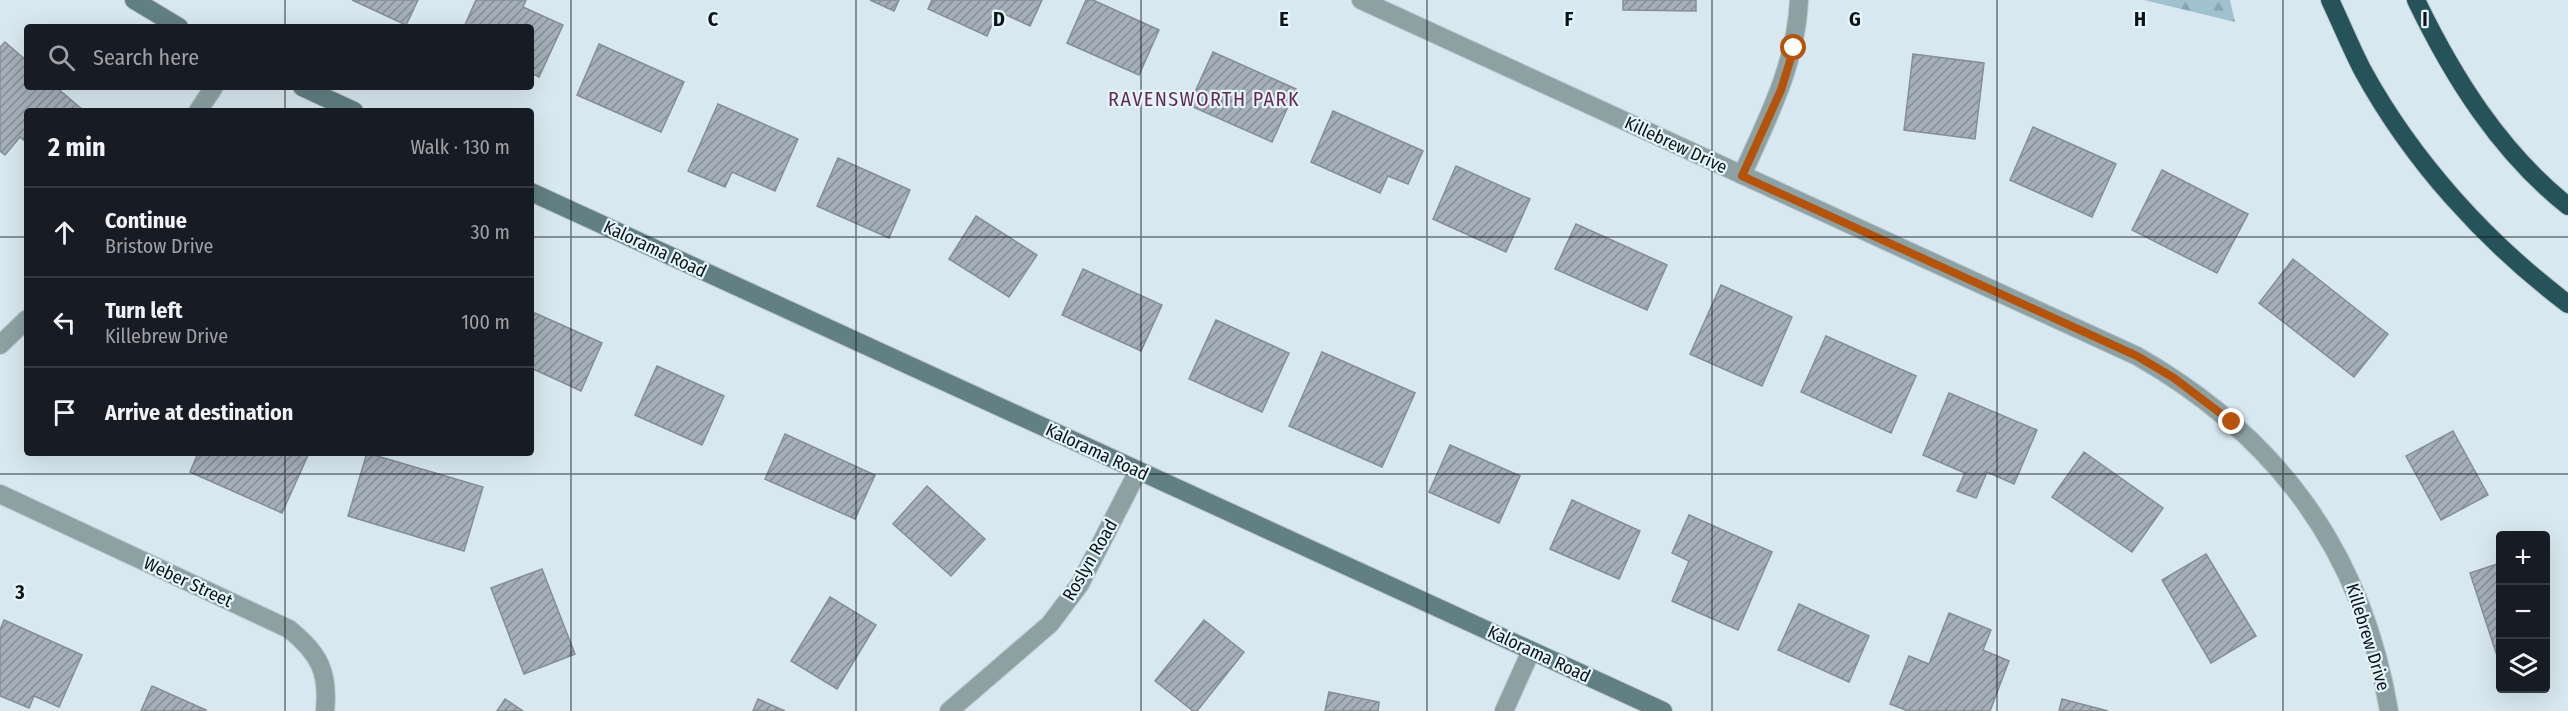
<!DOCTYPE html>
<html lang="en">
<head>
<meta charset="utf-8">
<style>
  :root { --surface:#171b24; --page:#242831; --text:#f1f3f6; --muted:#9ea1a6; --line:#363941 }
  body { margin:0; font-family:"Fira Sans Condensed",sans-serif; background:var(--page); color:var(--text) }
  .controls { position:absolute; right:18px; bottom:18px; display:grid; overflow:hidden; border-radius:6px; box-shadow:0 6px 24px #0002 }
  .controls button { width:54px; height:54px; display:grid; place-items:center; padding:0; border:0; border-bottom:2px solid var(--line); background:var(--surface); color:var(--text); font:30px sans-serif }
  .stop { position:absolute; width:18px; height:18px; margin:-14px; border:4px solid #b45309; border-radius:50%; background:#fff }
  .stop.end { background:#b45309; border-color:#fff; box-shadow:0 2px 6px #0008 }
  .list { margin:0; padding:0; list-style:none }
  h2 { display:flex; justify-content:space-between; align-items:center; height:78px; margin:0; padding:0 24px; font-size:26px }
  h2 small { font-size:20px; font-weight:400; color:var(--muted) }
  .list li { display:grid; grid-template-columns:39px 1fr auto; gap:18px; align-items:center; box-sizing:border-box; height:90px; padding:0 24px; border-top:2px solid var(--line) }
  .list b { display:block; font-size:22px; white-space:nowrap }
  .list p { margin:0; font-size:20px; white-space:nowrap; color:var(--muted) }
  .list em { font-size:20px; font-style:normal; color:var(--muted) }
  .icon { flex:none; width:33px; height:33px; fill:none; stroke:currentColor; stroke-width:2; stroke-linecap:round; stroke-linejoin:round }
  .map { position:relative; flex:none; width:2568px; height:711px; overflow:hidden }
  .search { position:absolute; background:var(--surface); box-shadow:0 6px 24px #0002; left:24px; top:24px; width:510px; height:66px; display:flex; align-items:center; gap:15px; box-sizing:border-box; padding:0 21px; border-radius:6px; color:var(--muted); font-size:22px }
  .panel { position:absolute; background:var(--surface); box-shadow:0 6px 24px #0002; left:24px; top:108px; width:510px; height:348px; border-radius:6px }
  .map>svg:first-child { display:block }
  .forest { fill:url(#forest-firs) }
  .building { fill:url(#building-hatch); stroke:#848e98; stroke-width:1.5 }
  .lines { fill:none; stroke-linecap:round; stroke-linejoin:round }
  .street-casing { stroke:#b8c6cd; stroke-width:20 }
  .secondary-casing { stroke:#b8c6cd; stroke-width:20 }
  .highway-casing { stroke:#b8c6cd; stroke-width:20 }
  .street { stroke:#8da1a3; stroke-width:18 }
  .secondary { stroke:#627f83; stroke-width:18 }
  .highway { stroke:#265359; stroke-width:18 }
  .route { stroke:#b45309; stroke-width:8 }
  .grid { fill:none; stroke:#0e1316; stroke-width:1.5; stroke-opacity:0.55 }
  .labels { text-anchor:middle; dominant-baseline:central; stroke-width:4.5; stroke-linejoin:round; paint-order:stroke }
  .street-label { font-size:18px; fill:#0e1316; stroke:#e5f5fd }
  .neighbourhood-label { font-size:20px; letter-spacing:1.5px; fill:#642a53; stroke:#e5f5fd }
  .grid-label { font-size:20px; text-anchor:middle; font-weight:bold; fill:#0e1316; stroke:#e5f5fd; stroke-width:4.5; stroke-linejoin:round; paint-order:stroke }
</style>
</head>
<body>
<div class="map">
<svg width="2568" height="711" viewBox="0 0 2568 711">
  <defs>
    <pattern id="forest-firs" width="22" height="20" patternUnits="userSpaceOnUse" patternTransform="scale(1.5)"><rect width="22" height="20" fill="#a0c1d0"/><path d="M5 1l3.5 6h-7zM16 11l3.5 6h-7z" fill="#89a5b2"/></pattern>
    <pattern id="building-hatch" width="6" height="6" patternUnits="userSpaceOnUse" patternTransform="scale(1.5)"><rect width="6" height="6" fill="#a5afba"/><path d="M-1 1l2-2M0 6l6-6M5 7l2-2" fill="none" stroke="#858d96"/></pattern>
  </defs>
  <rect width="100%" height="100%" fill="#d8e8f0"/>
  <path class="forest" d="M2144,0H2230L2235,22Z"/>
  <g class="building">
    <path d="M352,0H418L406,25Z"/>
    <path d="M476,0H526L523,7L563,25L539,77L531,73V27H464Z"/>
    <path d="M870,0H899L894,11Z"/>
    <path d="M932,0H1042L1030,26L998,11L987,36L928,9Z"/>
    <path d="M1086,0H1093L1159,30L1139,75L1067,43Z"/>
    <path d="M1623,0H1696V11L1623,10Z"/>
    <path d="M5,42L27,61V87H56L84,111H27V143L20,137L5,155L0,151V47Z"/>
    <path d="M599,44L684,82L661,132L577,95Z"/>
    <path d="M1213,52L1296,89L1272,142L1189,105Z"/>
    <path d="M1913,54L1984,63L1975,139L1904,130Z"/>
    <path d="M718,104L798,139L775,191L732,172L725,187L688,171Z"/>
    <path d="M1333,111L1423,151L1408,184L1388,176L1380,193L1311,162Z"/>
    <path d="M2033,127L2116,164L2092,217L2010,180Z"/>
    <path d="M838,158L910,190L889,238L817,206Z"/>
    <path d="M1456,166L1530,199L1506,252L1433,219Z"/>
    <path d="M2162,170L2248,214L2217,273L2132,230Z"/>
    <path d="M976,216L1037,255L1009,297L949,259Z"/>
    <path d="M1576,224L1667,265L1647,310L1555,269Z"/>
    <path d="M2293,259L2388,334L2354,377L2259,303Z"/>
    <path d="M1083,269L1162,305L1141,351L1062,315Z"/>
    <path d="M1721,285L1792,317L1762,386L1690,354Z"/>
    <path d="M535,313L602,343L581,391L531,368V322Z"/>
    <path d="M1216,320L1289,353L1262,412L1189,379Z"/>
    <path d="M1826,336L1916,376L1891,433L1801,392Z"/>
    <path d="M1322,352L1415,393L1382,467L1289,426Z"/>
    <path d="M657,366L724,396L702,445L635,415Z"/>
    <path d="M1949,393L2037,430L2014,484L1987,472L1976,498L1957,491L1965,473L1923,455Z"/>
    <path d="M2453,431L2488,495L2441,520L2406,456Z"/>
    <path d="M785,434L875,475L855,519L765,479Z"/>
    <path d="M1450,445L1520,476L1499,523L1429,492Z"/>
    <path d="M2084,452L2163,508L2132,552L2052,497Z"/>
    <path d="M198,453H309L282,513L190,472Z"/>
    <path d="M367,453L483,487L464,551L348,516Z"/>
    <path d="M927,486L985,539L951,576L893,524Z"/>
    <path d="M1572,500L1640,531L1619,579L1550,549Z"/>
    <path d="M1689,515L1772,552L1738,630L1672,601L1689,561L1672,553Z"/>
    <path d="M2206,554L2256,636L2211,663L2162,580Z"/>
    <path d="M2500,563V665L2470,573Z"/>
    <path d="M542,569L575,654L524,674L491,588Z"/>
    <path d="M830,597L876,625L837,689L791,661Z"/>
    <path d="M1799,604L1869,636L1849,682L1778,650Z"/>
    <path d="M1949,613L1991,630L1983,650L2009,661L1990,711H1908L1890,704L1909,656L1929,664Z"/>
    <path d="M4,620L82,655L59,707L34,696L29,708L0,696V630Z"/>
    <path d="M1204,620L1244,652L1197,711H1193L1155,681Z"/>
    <path d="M152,686L206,710L205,711H141Z"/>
    <path d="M1329,692L1379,702L1378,711H1325Z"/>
    <path d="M505,699L523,711H497Z"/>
    <path d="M758,699L785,711H753Z"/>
    <path d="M2062,699L2108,711H2059Z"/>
  </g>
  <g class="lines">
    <defs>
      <g id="street">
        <path d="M1361,0L2137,356C2277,436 2362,551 2389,711"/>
        <path d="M198,111L214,87"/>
        <path d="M1742,175C1768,118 1796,64 1799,0"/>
        <path d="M0,345L27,319"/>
        <path d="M0,494L289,629C319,653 329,672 325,711"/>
        <path d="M949,711L1050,624L1080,584L1138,471"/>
        <path d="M1504,711L1531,651"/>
      </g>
      <g id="secondary">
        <path d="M134,0L179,27"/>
        <path d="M302,87L354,111"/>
        <path d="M531,192L1663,711"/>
      </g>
      <g id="highway">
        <path d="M2330,0C2341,23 2351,48 2363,71C2413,162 2486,242 2568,304"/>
        <path d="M2416,0C2453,77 2500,152 2568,206"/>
      </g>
    </defs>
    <use href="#street" class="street-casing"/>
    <use href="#secondary" class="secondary-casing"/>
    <use href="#highway" class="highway-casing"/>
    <use href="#street" class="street"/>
    <use href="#secondary" class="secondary"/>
    <use href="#highway" class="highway"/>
  </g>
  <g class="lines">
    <path class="route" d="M1794,48L1781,90L1742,176L2137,356L2174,378L2232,422"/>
  </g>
  <path class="grid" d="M285,0V27M571,0V711M856,0V711M1141,0V711M1427,0V711M1712,0V711M1997,0V711M2283,0V711M285,87V111M0,237H27M531,237H2568M285,453V711M0,474H2568"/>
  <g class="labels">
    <g class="street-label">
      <text transform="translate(1676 145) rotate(25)">Killebrew Drive</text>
      <text transform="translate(655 249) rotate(25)">Kalorama Road</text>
      <text transform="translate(1097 452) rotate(25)">Kalorama Road</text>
      <text transform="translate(1090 560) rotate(-60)">Roslyn Road</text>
      <text transform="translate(188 582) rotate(25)">Weber Street</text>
      <text transform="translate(2368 637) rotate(73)">Killebrew Drive</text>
      <text transform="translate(1539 654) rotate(25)">Kalorama Road</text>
    </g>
    <g class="neighbourhood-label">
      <text x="1204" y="99">RAVENSWORTH PARK</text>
    </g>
  </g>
  <g class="grid-label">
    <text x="713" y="26">C</text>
    <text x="999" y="26">D</text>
    <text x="1284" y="26">E</text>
    <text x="1569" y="26">F</text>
    <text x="1855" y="26">G</text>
    <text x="2140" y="26">H</text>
    <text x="2425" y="26">I</text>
    <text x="20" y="599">3</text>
  </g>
</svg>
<div class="controls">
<button>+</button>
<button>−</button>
<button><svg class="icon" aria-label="layers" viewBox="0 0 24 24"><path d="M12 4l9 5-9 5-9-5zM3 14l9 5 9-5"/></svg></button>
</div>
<div class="stop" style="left:1794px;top:48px"></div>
<div class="stop end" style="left:2232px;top:422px"></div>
<div class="search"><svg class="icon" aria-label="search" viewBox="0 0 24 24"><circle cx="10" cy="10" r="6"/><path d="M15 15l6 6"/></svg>Search here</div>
<section class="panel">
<h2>2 min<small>Walk · 130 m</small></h2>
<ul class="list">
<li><svg class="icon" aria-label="ahead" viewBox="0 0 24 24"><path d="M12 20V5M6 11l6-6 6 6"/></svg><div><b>Continue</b><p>Bristow Drive</p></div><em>30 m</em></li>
<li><svg class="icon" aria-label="left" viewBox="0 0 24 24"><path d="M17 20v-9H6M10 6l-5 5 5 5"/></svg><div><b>Turn left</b><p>Killebrew Drive</p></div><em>100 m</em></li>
<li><svg class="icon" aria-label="arrive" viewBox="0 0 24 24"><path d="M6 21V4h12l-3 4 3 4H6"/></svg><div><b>Arrive at destination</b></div></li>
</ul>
</section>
</div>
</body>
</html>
